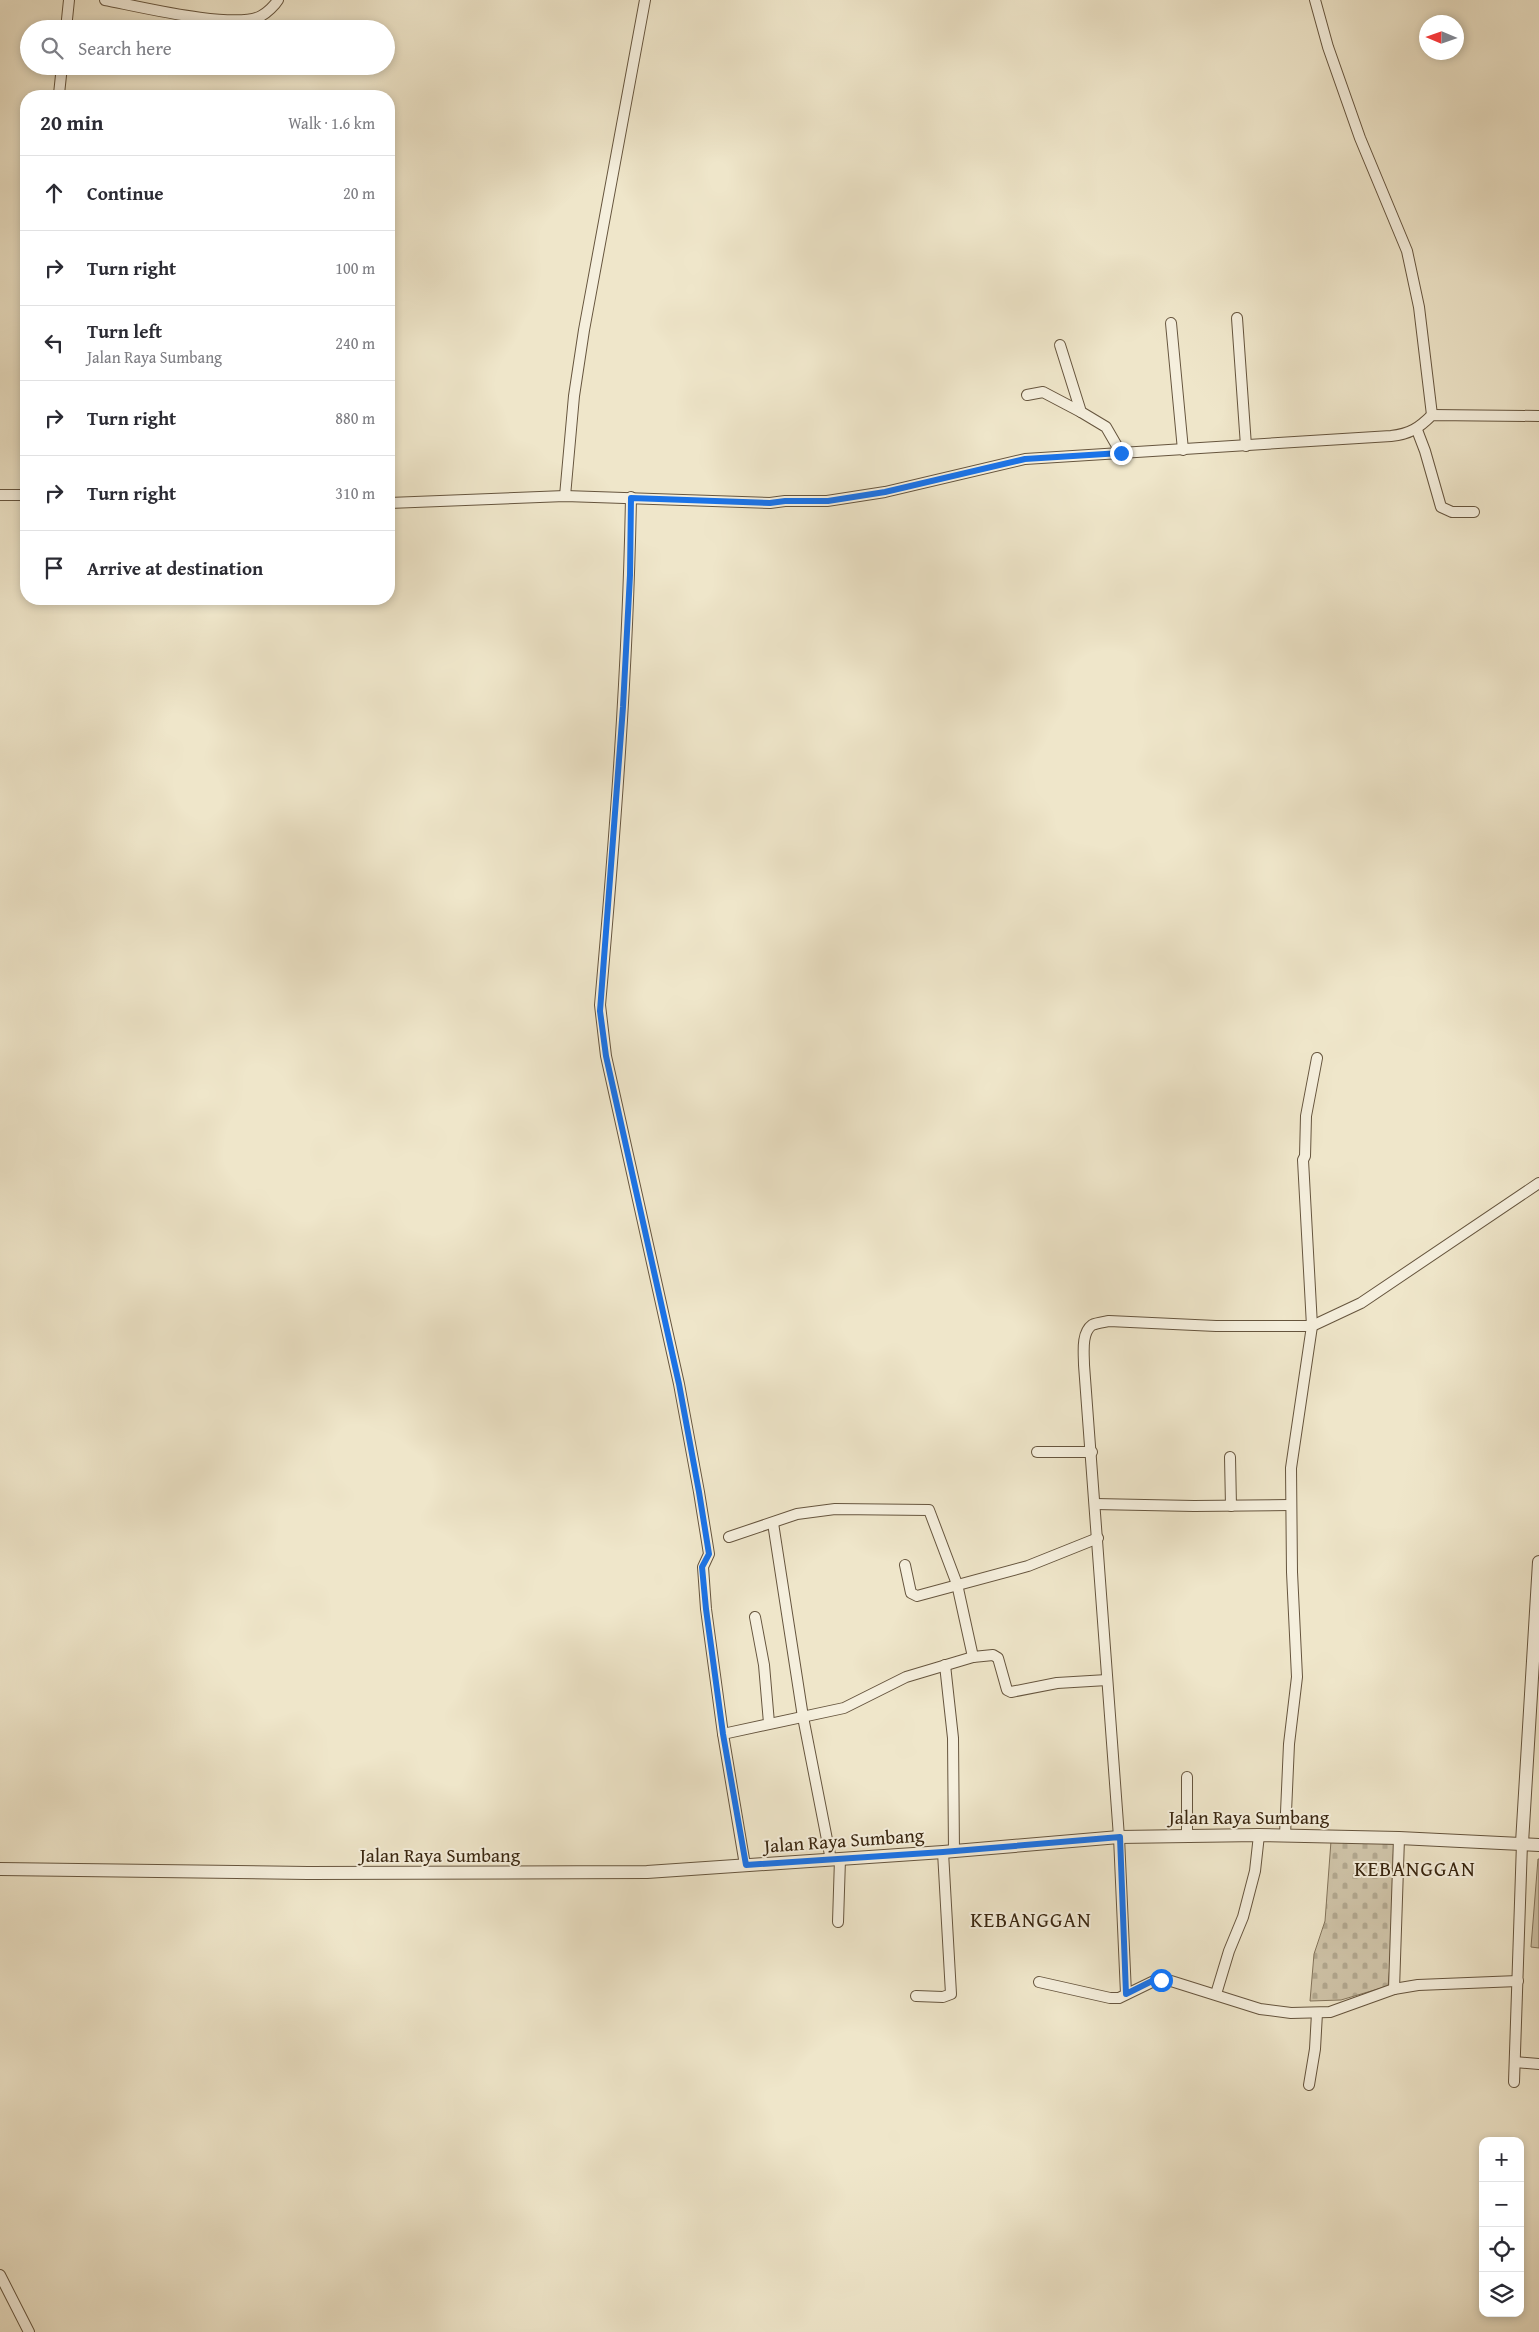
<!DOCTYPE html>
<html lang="en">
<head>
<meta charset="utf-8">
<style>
  :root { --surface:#fff; --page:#f7f7f7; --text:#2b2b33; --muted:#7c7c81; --line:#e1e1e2 }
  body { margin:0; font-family:"Gentium Book Plus",serif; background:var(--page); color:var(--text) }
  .controls { position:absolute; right:15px; bottom:15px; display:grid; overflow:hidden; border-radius:10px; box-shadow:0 2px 8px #0003 }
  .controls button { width:45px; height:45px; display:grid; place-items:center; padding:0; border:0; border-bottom:1px solid var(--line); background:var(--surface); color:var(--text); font:25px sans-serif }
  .compass { position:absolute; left:1419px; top:15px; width:45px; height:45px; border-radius:50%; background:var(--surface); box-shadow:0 2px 8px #0003; rotate:272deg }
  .stop { position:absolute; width:15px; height:15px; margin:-11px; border:4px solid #1a73e8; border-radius:50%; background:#fff }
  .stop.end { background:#1a73e8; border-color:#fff; box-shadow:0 1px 5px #0008 }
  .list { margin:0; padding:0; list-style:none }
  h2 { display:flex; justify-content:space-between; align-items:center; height:65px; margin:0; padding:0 20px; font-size:21px }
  h2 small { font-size:16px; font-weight:400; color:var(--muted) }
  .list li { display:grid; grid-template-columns:32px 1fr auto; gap:15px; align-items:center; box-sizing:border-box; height:75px; padding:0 20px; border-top:1px solid var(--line) }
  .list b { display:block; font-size:19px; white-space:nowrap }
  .list p { margin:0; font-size:16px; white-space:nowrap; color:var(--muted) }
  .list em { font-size:16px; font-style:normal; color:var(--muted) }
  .icon { flex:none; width:28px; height:28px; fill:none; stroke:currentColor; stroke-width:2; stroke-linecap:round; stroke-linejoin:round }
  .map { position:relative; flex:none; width:1539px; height:2332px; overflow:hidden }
  .search { position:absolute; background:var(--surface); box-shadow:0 2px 8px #0003; left:20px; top:20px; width:375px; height:55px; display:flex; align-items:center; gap:12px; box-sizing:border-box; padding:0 18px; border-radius:28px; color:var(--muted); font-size:19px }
  .panel { position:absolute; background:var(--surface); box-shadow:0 2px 8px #0003; left:20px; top:90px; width:375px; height:515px; border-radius:20px }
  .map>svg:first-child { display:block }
  .cemetery { fill:url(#cemetery-stones); stroke:#84755c }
  .pitch { fill:#d0c5aa; stroke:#84755c }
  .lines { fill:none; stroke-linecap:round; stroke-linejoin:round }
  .minor-casing { stroke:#66553e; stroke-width:12 }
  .tertiary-casing { stroke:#66553e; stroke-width:14 }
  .minor { stroke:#f5efdd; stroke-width:10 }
  .tertiary { stroke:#f5efdd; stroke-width:12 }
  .route { stroke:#1a73e8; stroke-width:6 }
  .labels { text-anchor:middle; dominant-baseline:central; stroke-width:4; stroke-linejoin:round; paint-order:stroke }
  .street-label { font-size:19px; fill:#38250f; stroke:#f5efdd }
  .quarter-label { font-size:21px; letter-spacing:1px; fill:#38250f; stroke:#f5efdd }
</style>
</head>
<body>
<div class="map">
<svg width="1539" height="2332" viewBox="0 0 1539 2332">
  <defs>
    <pattern id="cemetery-stones" width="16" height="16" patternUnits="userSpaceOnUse" patternTransform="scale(1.25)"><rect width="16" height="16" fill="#d0c5aa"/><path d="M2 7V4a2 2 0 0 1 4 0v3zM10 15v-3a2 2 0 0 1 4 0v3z" fill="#b3a991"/></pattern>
  </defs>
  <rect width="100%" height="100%" fill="#efe6ca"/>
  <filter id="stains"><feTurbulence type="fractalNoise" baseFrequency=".004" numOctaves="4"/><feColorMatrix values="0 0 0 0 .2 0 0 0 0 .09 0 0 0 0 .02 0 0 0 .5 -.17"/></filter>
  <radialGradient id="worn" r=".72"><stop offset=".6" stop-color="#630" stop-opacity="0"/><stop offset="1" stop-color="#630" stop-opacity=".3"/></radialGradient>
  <path class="cemetery" d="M1331,1841L1396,1843L1392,1946L1388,1986L1341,2000L1310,2001L1314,1954L1325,1921Z"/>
  <path class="pitch" d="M1538,1859H1539V1948L1531,1947Z"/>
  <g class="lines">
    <defs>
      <g id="minor">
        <path d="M105,0C137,6 234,30 261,16C267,13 275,5 278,0"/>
        <path d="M1315,0L1328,47L1360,138L1407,251L1419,307L1432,415"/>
        <path d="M66,29L69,0"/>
        <path d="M59,94L62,66"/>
        <path d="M1237,318L1246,446"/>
        <path d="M1171,323L1183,450"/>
        <path d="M1060,345L1081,412L1106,427L1121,453"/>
        <path d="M1027,395L1043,392L1081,412"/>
        <path d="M1417,430L1425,451L1441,507L1452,512H1474"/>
        <path d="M0,495H26"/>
        <path d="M565,496L574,396L584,330L645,0"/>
        <path d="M631,497C628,667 615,837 600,1005L606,1056L679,1384L699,1492L709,1554L703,1567L706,1609L723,1734L745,1865"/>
        <path d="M389,503L565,496L770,503L785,501H827L885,492L1025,459L1391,436C1410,434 1419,428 1432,415L1539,416"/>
        <path d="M1037,1452H1092"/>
        <path d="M1230,1457L1231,1506"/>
        <path d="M1095,1504L1194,1506L1290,1505"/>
        <path d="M773,1523L803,1717L831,1860"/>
        <path d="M729,1537L797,1514L835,1509L929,1510L957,1584L973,1657"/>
        <path d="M905,1565L911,1593L917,1596L1028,1566L1098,1538"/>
        <path d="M755,1617L764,1665L769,1723"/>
        <path d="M945,1665L953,1738L954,1851"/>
        <path d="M723,1734L844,1708L906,1677L973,1657L993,1655L998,1658L1007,1690L1011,1692L1057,1683L1107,1680"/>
        <path d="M1187,1777V1836"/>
        <path d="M1285,1835L1289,1744L1297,1677L1292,1572L1291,1468L1312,1326L1303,1160L1305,1156L1306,1116L1317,1058"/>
        <path d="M838,1922L840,1859"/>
        <path d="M1039,1982L1110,1998H1119L1156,1980L1171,1981L1260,2009L1291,2013L1330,2012L1394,1989L1418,1985L1518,1981"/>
        <path d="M1394,1989L1399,1838"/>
        <path d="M1126,1994L1119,1837L1084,1365C1084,1354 1081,1333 1092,1325C1096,1323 1104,1322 1109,1321L1216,1326H1312L1361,1303L1539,1183"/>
        <path d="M1216,1994L1229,1951L1243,1917L1255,1871L1259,1835"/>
        <path d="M916,1996L943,1997L951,1994L943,1852"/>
        <path d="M1515,2062L1539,2064"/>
        <path d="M1514,2082L1522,1843"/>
        <path d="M1309,2085L1315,2049L1317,2013"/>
        <path d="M0,2275L29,2332"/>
      </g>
      <g id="tertiary">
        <path d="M1522,1843L1539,1562"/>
        <path d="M0,1869L308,1873L647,1872L943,1852L1119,1837L1259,1835L1399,1838L1539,1845"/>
      </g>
    </defs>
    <use href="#minor" class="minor-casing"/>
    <use href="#tertiary" class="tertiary-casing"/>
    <use href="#minor" class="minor"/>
    <use href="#tertiary" class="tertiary"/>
  </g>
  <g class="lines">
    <path class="route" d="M1121,453L1025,459L885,492L828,501H785L770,503L631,498L630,575L623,707L600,1011L606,1056L679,1384L699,1492L709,1554L702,1567L706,1609L723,1734L746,1865L943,1852L1120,1837L1126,1994L1152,1981L1161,1980"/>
  </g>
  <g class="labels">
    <g class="street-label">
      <text x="1249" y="1817">Jalan Raya Sumbang</text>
      <text transform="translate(844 1840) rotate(-4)">Jalan Raya Sumbang</text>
      <text x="440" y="1855">Jalan Raya Sumbang</text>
    </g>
    <g class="quarter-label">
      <text x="1415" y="1868">KEBANGGAN</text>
      <text x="1031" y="1919">KEBANGGAN</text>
    </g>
  </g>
  <rect width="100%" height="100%" filter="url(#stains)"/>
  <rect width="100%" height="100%" fill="url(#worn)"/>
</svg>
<div class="controls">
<button>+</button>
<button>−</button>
<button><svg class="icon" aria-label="locate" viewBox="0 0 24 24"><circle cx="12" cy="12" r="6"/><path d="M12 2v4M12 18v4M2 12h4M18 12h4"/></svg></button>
<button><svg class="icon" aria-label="layers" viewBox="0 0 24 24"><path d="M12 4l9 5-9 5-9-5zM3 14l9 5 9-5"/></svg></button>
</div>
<svg class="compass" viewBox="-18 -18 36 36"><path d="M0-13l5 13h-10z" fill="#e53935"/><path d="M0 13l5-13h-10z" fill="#7c7c81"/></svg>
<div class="stop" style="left:1161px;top:1980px"></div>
<div class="stop end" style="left:1121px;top:453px"></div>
<div class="search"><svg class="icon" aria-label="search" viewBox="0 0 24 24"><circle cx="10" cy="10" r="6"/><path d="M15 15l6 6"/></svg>Search here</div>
<section class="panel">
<h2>20 min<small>Walk · 1.6 km</small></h2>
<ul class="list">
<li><svg class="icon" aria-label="ahead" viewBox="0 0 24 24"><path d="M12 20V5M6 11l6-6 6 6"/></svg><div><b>Continue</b></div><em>20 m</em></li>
<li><svg class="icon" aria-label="right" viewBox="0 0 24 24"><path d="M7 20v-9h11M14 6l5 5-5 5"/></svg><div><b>Turn right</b></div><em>100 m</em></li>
<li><svg class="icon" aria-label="left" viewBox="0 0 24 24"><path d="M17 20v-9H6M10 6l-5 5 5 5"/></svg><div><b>Turn left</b><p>Jalan Raya Sumbang</p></div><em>240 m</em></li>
<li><svg class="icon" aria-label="right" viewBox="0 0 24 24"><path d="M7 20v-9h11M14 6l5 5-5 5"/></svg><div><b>Turn right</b></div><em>880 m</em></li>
<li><svg class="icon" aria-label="right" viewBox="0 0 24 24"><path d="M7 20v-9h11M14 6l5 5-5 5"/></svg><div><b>Turn right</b></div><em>310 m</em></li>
<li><svg class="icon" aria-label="arrive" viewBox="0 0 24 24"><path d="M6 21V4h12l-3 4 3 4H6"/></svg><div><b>Arrive at destination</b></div></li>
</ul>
</section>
</div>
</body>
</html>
